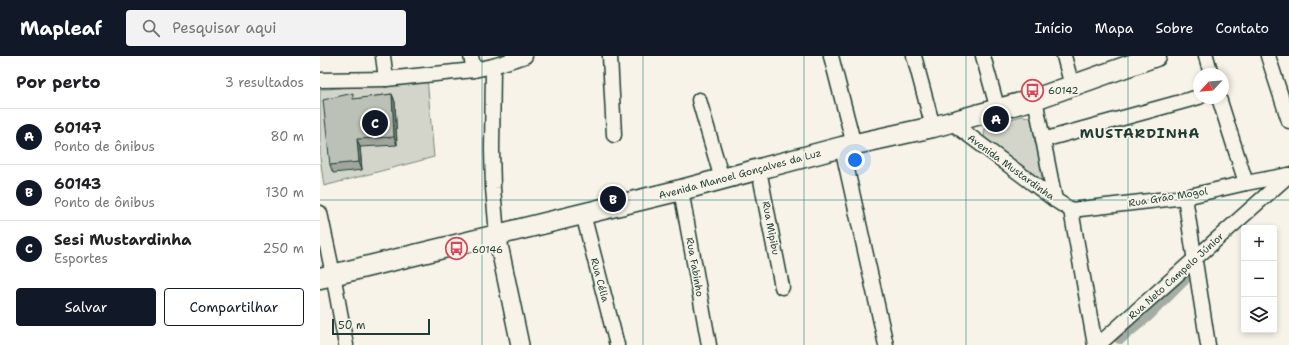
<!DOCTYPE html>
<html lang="pt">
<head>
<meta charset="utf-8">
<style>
  :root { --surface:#fff; --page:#f2f2f2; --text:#202124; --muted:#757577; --line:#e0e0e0; --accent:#111827 }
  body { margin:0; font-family:"Shantell Sans",sans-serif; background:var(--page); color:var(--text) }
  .controls { position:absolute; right:12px; bottom:12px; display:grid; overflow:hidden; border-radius:4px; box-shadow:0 2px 6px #0003 }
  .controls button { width:36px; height:36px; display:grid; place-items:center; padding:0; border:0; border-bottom:1px solid var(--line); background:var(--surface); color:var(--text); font:20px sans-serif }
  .compass { position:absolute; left:873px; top:12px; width:36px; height:36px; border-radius:50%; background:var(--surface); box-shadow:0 2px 6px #0003; rotate:244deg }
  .scale { position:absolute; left:12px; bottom:10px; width:98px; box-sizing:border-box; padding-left:4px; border:2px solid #1f3d34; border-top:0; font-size:11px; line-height:14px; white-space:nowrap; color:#1f3d34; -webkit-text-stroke:3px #f7f3e8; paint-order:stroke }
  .you { position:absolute; left:535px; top:104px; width:14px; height:14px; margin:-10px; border:3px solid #fff; border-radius:50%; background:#1a73e8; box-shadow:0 0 0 6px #1a73e833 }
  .badge { display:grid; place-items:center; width:26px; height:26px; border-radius:50%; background:var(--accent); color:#fff; font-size:13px; font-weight:700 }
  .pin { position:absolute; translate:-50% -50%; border:2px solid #fff; box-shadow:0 1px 4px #0006 }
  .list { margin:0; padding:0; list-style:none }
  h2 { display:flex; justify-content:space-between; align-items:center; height:52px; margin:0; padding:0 16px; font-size:17px }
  h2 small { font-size:13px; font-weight:400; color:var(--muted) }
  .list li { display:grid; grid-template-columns:26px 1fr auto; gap:12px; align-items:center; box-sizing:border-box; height:56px; padding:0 16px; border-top:1px solid var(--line) }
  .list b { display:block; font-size:15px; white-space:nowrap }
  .list p { margin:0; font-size:13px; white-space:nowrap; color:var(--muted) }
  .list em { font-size:13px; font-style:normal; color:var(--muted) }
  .actions { display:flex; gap:8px; padding:12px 16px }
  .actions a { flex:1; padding:9px 0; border:1px solid var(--accent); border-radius:4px; text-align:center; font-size:14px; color:var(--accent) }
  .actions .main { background:var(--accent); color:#fff }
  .icon { flex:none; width:22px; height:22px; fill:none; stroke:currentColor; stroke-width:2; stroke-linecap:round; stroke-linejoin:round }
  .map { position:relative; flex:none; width:969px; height:289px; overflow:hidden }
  header { display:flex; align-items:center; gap:24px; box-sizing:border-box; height:56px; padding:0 20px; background:var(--accent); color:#fff }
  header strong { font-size:19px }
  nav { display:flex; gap:22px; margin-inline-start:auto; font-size:14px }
  .search { width:280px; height:36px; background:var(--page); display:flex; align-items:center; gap:10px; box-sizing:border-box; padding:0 14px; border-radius:4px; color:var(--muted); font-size:15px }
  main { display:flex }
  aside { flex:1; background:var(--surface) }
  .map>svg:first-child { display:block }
  .green { fill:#d3d5ca; stroke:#79897f }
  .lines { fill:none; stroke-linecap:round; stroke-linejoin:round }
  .canal { stroke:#a4ada3; stroke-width:14 }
  .minor-casing { stroke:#1f3d34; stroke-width:17 }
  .tertiary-casing { stroke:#1f3d34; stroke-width:20 }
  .secondary-casing { stroke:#1f3d34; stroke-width:23 }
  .minor { stroke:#f7f3e8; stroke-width:14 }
  .tertiary { stroke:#f7f3e8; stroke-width:17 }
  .secondary { stroke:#f7f3e8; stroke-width:20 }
  .wall { fill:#a1a69d; stroke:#1f3d34 }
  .shaded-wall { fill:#83877f; stroke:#1f3d34 }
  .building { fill:#bbc1b6; stroke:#1f3d34 }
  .grid { fill:none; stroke:#0f766e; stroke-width:1; stroke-opacity:0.55 }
  .labels { text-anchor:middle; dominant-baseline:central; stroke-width:3.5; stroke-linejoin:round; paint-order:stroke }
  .poi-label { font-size:10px; fill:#1f3d34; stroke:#f7f3e8; text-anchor:start }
  .street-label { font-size:10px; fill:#1f3d34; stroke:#f7f3e8 }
  .district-label { font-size:14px; font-weight:bold; letter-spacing:1px; fill:#1f3d34; stroke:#f7f3e8 }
</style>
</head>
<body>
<header>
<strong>Mapleaf</strong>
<div class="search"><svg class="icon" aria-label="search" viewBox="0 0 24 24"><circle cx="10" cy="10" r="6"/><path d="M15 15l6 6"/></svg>Pesquisar aqui</div>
<nav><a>Início</a><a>Mapa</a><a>Sobre</a><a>Contato</a></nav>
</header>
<main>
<aside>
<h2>Por perto<small>3 resultados</small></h2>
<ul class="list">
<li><span class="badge">A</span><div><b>60147</b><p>Ponto de ônibus</p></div><em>80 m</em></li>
<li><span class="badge">B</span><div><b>60143</b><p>Ponto de ônibus</p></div><em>130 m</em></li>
<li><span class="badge">C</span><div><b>Sesi Mustardinha</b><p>Esportes</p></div><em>250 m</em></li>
</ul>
<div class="actions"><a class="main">Salvar</a><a>Compartilhar</a></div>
</aside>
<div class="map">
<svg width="969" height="289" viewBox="0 0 969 289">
  <rect width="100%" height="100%" fill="#f7f3e8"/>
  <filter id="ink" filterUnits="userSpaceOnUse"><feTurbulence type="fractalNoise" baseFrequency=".025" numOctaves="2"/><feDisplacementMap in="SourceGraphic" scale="8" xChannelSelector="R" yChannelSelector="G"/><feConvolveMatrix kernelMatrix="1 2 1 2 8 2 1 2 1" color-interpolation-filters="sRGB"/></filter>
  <g filter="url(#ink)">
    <g class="green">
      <path d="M107,22L114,101L4,130L0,101V33H9Z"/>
      <path d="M702,60L710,61L713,65L725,120L722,123H717L664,82L665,73L669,69Z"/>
    </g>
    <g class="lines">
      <path class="canal" d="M800,281L827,259L863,223"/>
      <defs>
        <g id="minor">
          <path d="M63,0L66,23"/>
          <path d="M151,0L154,14"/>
          <path d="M290,0L294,79"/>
          <path d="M511,0L534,89"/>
          <path d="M594,0L613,71"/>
          <path d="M663,0L678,54"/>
          <path d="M744,0L752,30"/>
          <path d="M886,0L891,18"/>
          <path d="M948,0L969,65"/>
          <path d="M173,10L172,94L173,132L177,179"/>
          <path d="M0,24L66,23L154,14L173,10L205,0"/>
          <path d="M899,42L926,127"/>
          <path d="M715,43L735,144"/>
          <path d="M379,44L402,123"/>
          <path d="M631,66L735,144L751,154"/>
          <path d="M723,84L879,41"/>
          <path d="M522,91L566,289"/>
          <path d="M439,114L462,231"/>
          <path d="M361,134L389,289"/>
          <path d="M865,141L888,289"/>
          <path d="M751,154L865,141L926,127L969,119"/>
          <path d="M751,154L775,289"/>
          <path d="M0,157L13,218L26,289"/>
          <path d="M263,158L297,289"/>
          <path d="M778,289L969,119"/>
        </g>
        <path id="tertiary" d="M177,179L200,289"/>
        <path id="secondary" d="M0,222L361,134L522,91L613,71L715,43L836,0"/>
      </defs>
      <use href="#minor" class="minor-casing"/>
      <use href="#tertiary" class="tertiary-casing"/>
      <use href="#secondary" class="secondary-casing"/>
      <use href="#minor" class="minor"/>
      <use href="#tertiary" class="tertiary"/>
      <use href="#secondary" class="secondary"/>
    </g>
    <path class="wall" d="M72,38L75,46L77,89L40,91L42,114L13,117L10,109L35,43Z"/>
    <g class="shaded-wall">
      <path d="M72,38L75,46L77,89L74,81Z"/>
      <path d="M37,83L40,91L42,114L39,106Z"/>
    </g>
    <path class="building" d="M33,37V43L72,38L74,81L37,83L39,106L10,109L3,44Z"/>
  </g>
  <path class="grid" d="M162,0V289M323,0V289M484,0V289M646,0V289M808,0V289M0,144H969"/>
  <defs>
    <symbol id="bus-ring" viewBox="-11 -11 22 22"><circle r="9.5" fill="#f7f3e8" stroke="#d1495b" stroke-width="1.5"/><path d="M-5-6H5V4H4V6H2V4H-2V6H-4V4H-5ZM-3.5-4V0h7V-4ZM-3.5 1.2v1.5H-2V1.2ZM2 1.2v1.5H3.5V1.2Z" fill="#d1495b"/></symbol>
  </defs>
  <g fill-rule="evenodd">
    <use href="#bus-ring" x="700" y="22" width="25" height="25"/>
    <use href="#bus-ring" x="124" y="180" width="25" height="25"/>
  </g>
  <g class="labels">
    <g class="poi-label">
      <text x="728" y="34">60142</text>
      <text x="152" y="193">60146</text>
    </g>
    <g class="street-label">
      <text transform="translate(691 111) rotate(36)">Avenida Mustardinha</text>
      <text transform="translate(420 118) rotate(-15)">Avenida Manoel Gonçalves da Luz</text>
      <text transform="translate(848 141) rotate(-9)">Rua Grão Mogol</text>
      <text transform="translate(451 172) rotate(79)">Rua Mipibu</text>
      <text transform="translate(375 211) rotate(80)">Rua Fabinho</text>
      <text transform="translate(856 220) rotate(-42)">Rua Neto Campelo Júnior</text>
      <text transform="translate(280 224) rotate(75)">Rua Célia</text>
    </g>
    <g class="district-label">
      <text x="820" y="77">MUSTARDINHA</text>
    </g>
  </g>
</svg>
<div class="controls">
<button>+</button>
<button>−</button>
<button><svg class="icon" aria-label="layers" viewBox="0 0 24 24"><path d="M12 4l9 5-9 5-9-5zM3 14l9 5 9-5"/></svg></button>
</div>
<svg class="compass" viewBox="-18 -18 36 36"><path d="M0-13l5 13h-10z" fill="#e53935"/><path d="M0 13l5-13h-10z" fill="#757577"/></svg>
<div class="scale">50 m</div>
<div class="you"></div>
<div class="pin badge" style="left:676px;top:63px">A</div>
<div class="pin badge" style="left:293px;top:143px">B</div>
<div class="pin badge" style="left:55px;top:67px">C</div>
</div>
</main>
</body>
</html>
